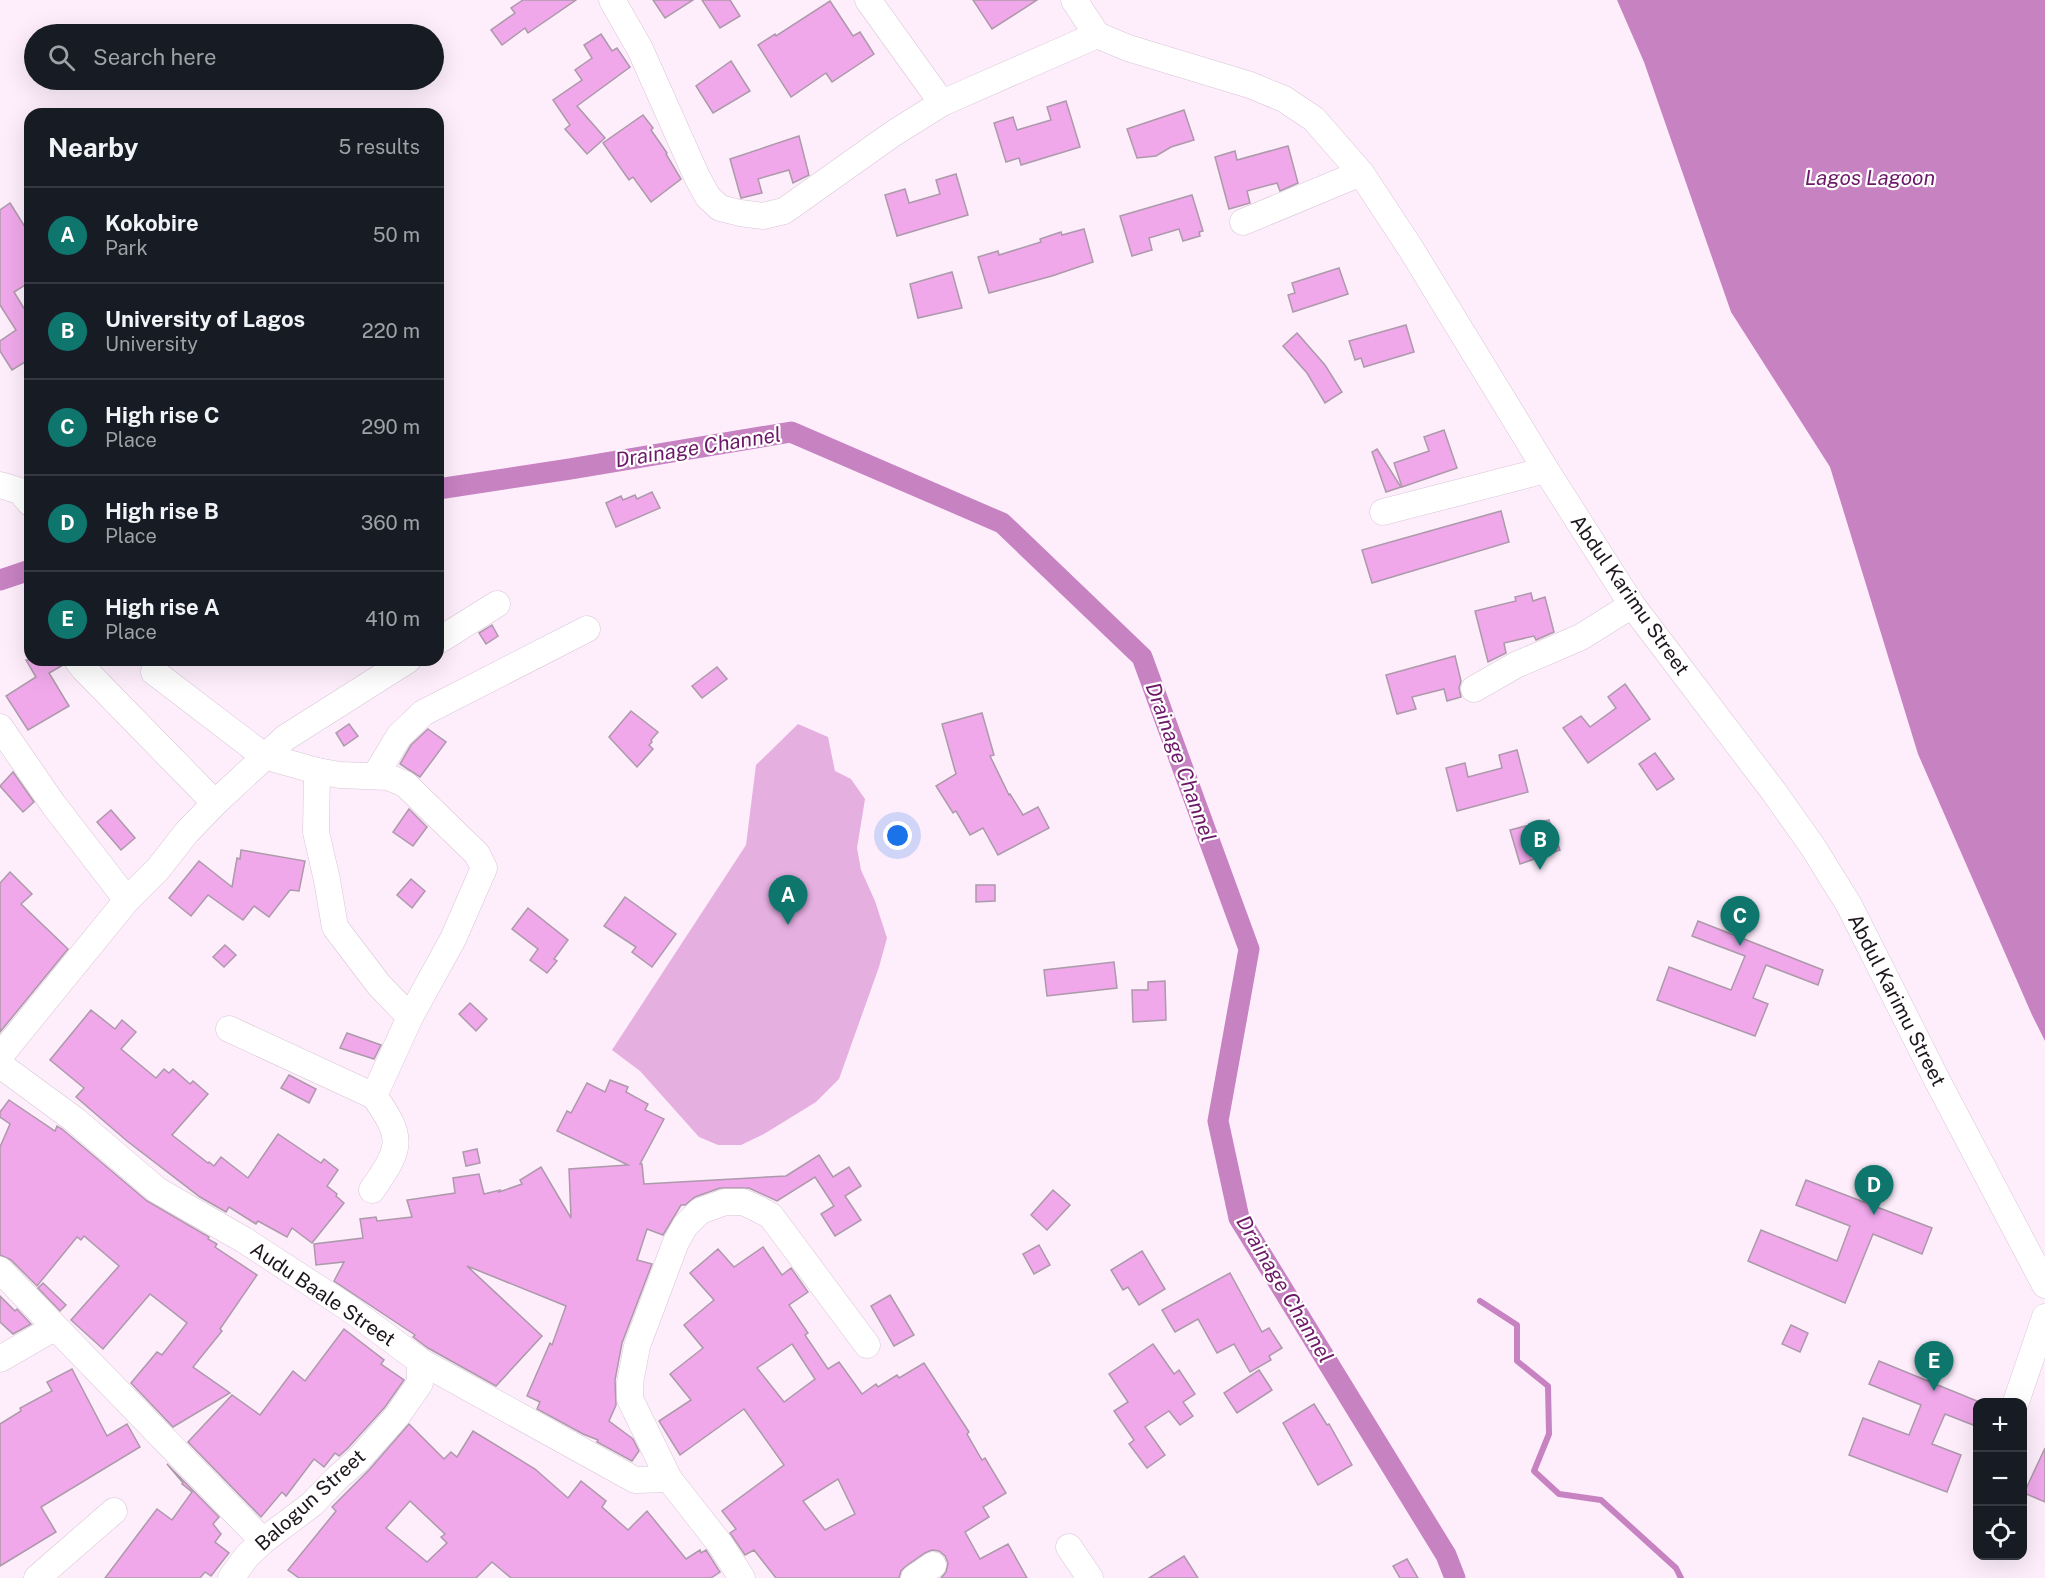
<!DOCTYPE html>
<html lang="en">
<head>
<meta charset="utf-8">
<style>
  :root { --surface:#171b24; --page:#20242c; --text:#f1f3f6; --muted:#9ea1a6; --line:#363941; --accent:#0f766e }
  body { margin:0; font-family:"Public Sans",sans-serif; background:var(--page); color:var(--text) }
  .controls { position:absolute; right:18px; bottom:18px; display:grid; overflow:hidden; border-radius:12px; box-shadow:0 6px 24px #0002 }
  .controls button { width:54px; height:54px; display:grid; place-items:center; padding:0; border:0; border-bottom:2px solid var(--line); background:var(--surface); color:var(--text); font:30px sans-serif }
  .you { position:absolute; left:898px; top:836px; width:21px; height:21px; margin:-15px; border:4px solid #fff; border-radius:50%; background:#1a73e8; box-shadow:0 0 0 9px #1a73e833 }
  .badge { display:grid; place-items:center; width:39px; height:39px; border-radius:50%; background:var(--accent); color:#fff; font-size:20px; font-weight:700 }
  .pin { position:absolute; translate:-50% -50px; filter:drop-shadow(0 2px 3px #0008) }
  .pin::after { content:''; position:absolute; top:32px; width:21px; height:18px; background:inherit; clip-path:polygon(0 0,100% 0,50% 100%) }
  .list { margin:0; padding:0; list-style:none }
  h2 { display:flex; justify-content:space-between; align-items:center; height:78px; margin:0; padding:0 24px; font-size:26px }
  h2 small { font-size:20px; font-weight:400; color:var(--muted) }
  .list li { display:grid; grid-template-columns:39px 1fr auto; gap:18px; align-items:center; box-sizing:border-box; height:96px; padding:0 24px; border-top:2px solid var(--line) }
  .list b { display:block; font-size:22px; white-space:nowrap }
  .list p { margin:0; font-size:20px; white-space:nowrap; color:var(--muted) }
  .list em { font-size:20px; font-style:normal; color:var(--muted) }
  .icon { flex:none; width:33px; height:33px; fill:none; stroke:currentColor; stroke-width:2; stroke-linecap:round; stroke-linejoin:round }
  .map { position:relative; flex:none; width:2045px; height:1578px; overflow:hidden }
  .search { position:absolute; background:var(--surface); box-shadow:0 6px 24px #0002; left:24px; top:24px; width:420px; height:66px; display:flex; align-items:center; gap:15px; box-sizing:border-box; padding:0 21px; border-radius:33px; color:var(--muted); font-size:22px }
  .panel { position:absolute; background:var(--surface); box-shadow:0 6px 24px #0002; left:24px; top:108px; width:420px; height:558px; border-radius:18px }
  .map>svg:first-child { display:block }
  .green { fill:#e5afe0 }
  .water { fill:#c782c2 }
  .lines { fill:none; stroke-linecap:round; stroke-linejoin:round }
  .stream { stroke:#c782c2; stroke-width:6 }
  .canal { stroke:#c782c2; stroke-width:21 }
  .building { fill:#f0a8ea; stroke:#ac99aa; stroke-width:1.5; fill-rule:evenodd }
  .minor-casing { stroke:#d8c5d6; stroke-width:27 }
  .minor { stroke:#fff; stroke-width:26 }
  .labels { text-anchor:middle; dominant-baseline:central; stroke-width:4.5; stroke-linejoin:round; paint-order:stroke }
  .street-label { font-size:20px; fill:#1d161c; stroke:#fff }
  .water-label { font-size:21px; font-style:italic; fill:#6d196a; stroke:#fff }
</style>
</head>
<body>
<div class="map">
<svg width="2045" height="1578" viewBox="0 0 2045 1578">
  <rect width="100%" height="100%" fill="#feeefc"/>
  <path class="green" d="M798,724L828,737L835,771L851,779L865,799L857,848L861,870L875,901L887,938L879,967L839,1079L816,1102L764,1134L741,1145H718L699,1137L640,1071L612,1050L746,845L756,765Z"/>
  <path class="water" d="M1617,0H2045V1041L2032,1015L1918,754L1830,467L1731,312L1644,62Z"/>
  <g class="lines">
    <path class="stream" d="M1480,1301L1517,1325V1361L1548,1386L1549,1434L1534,1471L1559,1494L1601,1500L1676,1568L1681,1578"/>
    <g class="canal">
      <path d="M438,489L570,469L791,432L1002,523L1142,657L1249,949L1218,1121L1239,1218L1446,1555L1455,1578"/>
      <path d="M0,580L30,570"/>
    </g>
  </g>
  <g class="building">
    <path d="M523,0H576L528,33L525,28L502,45L491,30L515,13L511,8Z"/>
    <path d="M653,0H693L665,18Z"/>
    <path d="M702,0H730L740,16L720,28Z"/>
    <path d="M973,0H1037L992,29Z"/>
    <path d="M830,1L853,36L860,32L874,54L832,82L826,73L791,97L758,45L775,34L776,36Z"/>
    <path d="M601,34L612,51L617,48L630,67L577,106L605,138L587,154L565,129L570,125L553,100L582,80L575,70L592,58L584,45Z"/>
    <path d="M731,61L750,91L713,113L696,86Z"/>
    <path d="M1066,101L1080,147L1021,165L1019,158L1006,162L994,123L1013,117L1017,130L1051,120L1047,107Z"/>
    <path d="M1184,110L1194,140L1171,147L1156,156L1137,158L1127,129Z"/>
    <path d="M643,115L653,128L651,130L667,153L666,154L681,179L651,202L633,177L629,180L603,143Z"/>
    <path d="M799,136L809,175L793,183L789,170L758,179L762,193L741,198L730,159Z"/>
    <path d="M1288,146L1298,183L1280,191L1277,183L1247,191L1250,203L1229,209L1215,157L1235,151L1237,160Z"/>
    <path d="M956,174L968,215L897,236L885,195L905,189L909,203L940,194L936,180Z"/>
    <path d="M1192,195L1203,231L1199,232L1200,236L1183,241L1179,229L1149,238L1152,250L1132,256L1120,216Z"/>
    <path d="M10,203L30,235V282L14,292L30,318V359L12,370L0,351V341L16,330L0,305V210Z"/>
    <path d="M1084,229L1093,262L1052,276L989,293L978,257L998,251L999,255L1041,242L1040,239L1061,232L1062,235Z"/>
    <path d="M1339,268L1348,294L1293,312L1288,295L1295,293L1292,283Z"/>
    <path d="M952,272L962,308L918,318L910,284Z"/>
    <path d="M1406,325L1414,352L1364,367L1361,358L1355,360L1349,341Z"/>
    <path d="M1297,333L1325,365L1342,392L1325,403L1307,373L1283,346Z"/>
    <path d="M1444,430L1457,468L1402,487L1394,463L1429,451L1424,437Z"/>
    <path d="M1377,449L1401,487L1386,492L1372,452Z"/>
    <path d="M652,492L660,508L616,527L606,503L621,496L623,500L635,495L637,499Z"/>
    <path d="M1501,511L1509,542L1372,583L1362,550Z"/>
    <path d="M1531,593L1533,601L1545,597L1554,632L1536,640L1534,636L1504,643L1506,653L1488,662L1475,611L1516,601L1515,597Z"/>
    <path d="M492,625L498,636L486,644L479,633Z"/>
    <path d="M1455,656L1461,681L1459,688L1461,697L1447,701L1444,689L1412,697L1416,709L1397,714L1386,675Z"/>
    <path d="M26,660H62L63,665L49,673L69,706L28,730L6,696L36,677Z"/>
    <path d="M717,667L727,679L702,698L692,686Z"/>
    <path d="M1625,684L1650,719L1588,763L1563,728L1581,716L1590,727L1616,708L1608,697Z"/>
    <path d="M631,711L658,732L651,740L652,742L649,745L653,749L637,767L609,737Z"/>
    <path d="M982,713L994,755L990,756L1009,795L1010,794L1023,815L1038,807L1049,828L998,855L983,828L970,835L956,811L953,813L936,786L956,774L942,724Z"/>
    <path d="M349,724L358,736L344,746L336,733Z"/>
    <path d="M428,729L446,742L420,777L400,764L411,745Z"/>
    <path d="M1517,750L1528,792L1457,811L1446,768L1465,763L1468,777L1502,768L1499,755Z"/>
    <path d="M1655,753L1674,779L1657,790L1639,764Z"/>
    <path d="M13,772L34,802L23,812L0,786Z"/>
    <path d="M409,809L427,827L413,846L393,832Z"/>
    <path d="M111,810L135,838L121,850L97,822Z"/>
    <path d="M1549,820L1560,850L1520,864L1510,830Z"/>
    <path d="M241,850L305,861L299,891L290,890L269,917L254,906L243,920L208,895L191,916L169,898L199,861L232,887L237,858L240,859Z"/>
    <path d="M10,872L32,894L21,904L68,949L0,1032V883Z"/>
    <path d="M411,879L425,891L412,908L397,895Z"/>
    <path d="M976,885H995V901L976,902Z"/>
    <path d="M625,897L676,934L652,967L632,952L636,947L604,926Z"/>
    <path d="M528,908L568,940L554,959L557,961L547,973L530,960L538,949L512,929Z"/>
    <path d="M1698,921L1823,970L1818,985L1766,965L1753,998L1768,1004L1755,1036L1657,1000L1669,967L1731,990L1745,956L1692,936Z"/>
    <path d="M225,945L236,955L224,967L213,957Z"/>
    <path d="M1114,962L1117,988L1047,996L1044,970Z"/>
    <path d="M1165,981L1166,1020L1133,1022L1132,990H1148V982Z"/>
    <path d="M470,1003L487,1019L476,1031L459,1014Z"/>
    <path d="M91,1010L115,1029L122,1020L136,1032L121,1049L156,1078L164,1069L169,1073L173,1069L190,1084L193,1081L208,1094L172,1135L208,1163L209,1162L214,1166L221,1157L248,1178L278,1134L321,1163L324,1159L338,1170L327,1186L337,1194L336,1196L344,1203L312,1243L292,1228L287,1237L258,1221L256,1224L229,1207L226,1212L200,1197L127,1141L76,1097L84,1088L50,1060Z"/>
    <path d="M347,1033L381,1045L374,1059L340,1048Z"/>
    <path d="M289,1075L316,1089L309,1103L281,1088Z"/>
    <path d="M610,1080L628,1087L626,1092L648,1104L645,1110L664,1119L640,1164H642L644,1184L786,1176L819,1155L833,1177L849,1167L861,1186L845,1196L861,1220L835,1236L821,1214L834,1206L815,1177L777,1201L749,1188H720L695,1197L685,1205H681L663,1235L647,1229L637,1260L652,1264L622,1343L615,1380L616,1405L609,1421L633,1439L639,1451L632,1461L597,1442L598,1440L583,1434L537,1409L540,1402L527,1396L550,1343L552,1345L566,1306L467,1266L542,1336L496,1386L428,1348L413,1337L415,1335L334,1281L344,1262L316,1265L314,1244L363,1238L360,1219L376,1217L377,1221L412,1217L407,1200L455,1193L453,1178L479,1174L484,1194L500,1190L499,1192L522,1184L520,1180L541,1167L571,1218L569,1169L628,1165L557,1131L567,1111L571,1113L587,1083L605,1092Z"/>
    <path d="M9,1100L55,1131L57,1126L62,1129L147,1201L209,1237L208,1239L217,1244L215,1247L257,1275L220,1329L222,1331L193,1367L230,1393L173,1427L131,1383L157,1352L162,1355L187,1323L150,1294L103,1349L71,1320L119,1266L84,1236L81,1240L77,1237L37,1286L11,1260L0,1255V1147L10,1124L0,1117V1112Z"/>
    <path d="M477,1149L480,1163L466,1166L463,1152Z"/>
    <path d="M1806,1180L1932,1228L1922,1254L1873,1234L1845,1303L1748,1261L1761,1230L1837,1261L1850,1226L1796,1205Z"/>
    <path d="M1053,1190L1070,1205L1047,1230L1031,1215Z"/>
    <path d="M1039,1245L1050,1265L1034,1274L1023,1254Z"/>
    <path d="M763,1247L782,1275L791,1268L808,1292L789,1305L808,1333L805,1335L828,1369L839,1362L862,1394L876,1384L878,1387L897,1375L899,1378L924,1363L969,1432L967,1434L982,1460L985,1458L1006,1493L983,1507L989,1517L965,1532L980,1559L1008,1544L1027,1578H941L946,1572L948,1563L945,1556L939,1551L932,1550L925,1553L906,1566L901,1571L899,1578H776L754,1550L745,1555L730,1533L736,1529L722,1511L784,1465L744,1409L680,1455L659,1421L691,1400L670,1374L703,1348L684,1325L714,1300L690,1273L718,1249L734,1267ZM792,1344L815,1379L784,1402L757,1368ZM838,1479L855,1514L825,1530L803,1501Z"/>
    <path d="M1142,1251L1165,1289L1139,1305L1128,1287L1123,1290L1111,1270Z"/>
    <path d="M1230,1273L1262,1332L1269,1328L1282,1348L1269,1356L1271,1360L1250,1372L1234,1344L1217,1353L1198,1319L1175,1332L1162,1310Z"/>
    <path d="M43,1283L66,1305L60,1311L38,1288Z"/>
    <path d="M890,1295L914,1335L894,1346L871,1306Z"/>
    <path d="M0,1296L15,1311L17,1309L31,1324L13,1334L0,1322Z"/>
    <path d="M1791,1325L1808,1333L1800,1352L1782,1344Z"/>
    <path d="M344,1329L384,1360L381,1364L404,1380L385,1407L347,1449L339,1456L335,1453L324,1467L314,1459L286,1496L282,1492L261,1517L188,1442L232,1395L260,1415L293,1371L305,1381Z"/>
    <path d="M1153,1344L1174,1374L1179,1370L1195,1394L1183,1402L1193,1416L1180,1425L1169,1411L1145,1427L1165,1455L1147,1468L1129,1444L1134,1440L1114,1411L1128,1402L1109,1374Z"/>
    <path d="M1879,1361L1977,1401V1414L1973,1425L1945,1414L1932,1444L1961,1455L1947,1492L1849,1455L1863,1418L1909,1435L1921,1405L1869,1384Z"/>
    <path d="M72,1369L107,1436L127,1424L140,1447L41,1507L56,1532L0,1566V1424L21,1411L20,1408L52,1391L47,1382Z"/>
    <path d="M1259,1370L1272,1390L1237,1413L1224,1393Z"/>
    <path d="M1314,1404L1327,1425L1329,1424L1352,1465L1318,1485L1283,1423Z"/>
    <path d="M409,1424L444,1459L451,1452L457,1457L473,1431L535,1469L568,1498L581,1481L606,1501L602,1507L628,1530L647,1511L686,1559L700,1550L701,1553L706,1550L720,1572L711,1578H511L492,1562L476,1578H299L288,1570L336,1511L332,1507L369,1470ZM410,1501L445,1534L441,1537L447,1543L427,1562L386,1528Z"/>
    <path d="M2045,1448V1502L2024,1493Z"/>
    <path d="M167,1464L219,1517L213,1524L221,1534L215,1542L229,1553L211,1576L205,1572L200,1578H105L157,1509L172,1520L192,1492L182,1484L183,1483Z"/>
    <path d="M1184,1556L1198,1578H1149Z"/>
    <path d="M1407,1559L1418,1578H1400L1393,1566Z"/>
  </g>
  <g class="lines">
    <defs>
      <g id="minor">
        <path d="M612,0L640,49L697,177L708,197L720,208L740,213L763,216L784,211L894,133L942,103L1097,35"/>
        <path d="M868,0L942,103"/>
        <path d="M1074,0L1097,35"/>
        <path d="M1097,35L1128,48L1250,85L1284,99L1314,119L1361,173L1411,249L1546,470L1632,605L1774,792L1813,847L1849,905L1938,1082L2045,1285"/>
        <path d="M1243,222L1361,173"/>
        <path d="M0,485L20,491L30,503"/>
        <path d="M1383,512L1546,470"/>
        <path d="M438,641L497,604"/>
        <path d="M77,660L84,669L215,803"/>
        <path d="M154,672L264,756L317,771L340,775L388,777L405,784L477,854L484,868L453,939L410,1017L374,1096C405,1139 401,1148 372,1190"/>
        <path d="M1474,689L1516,665L1581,637L1632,605"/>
        <path d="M0,727L53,804L127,900"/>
        <path d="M317,771L316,832L327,880L335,927L379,985L410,1017"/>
        <path d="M375,776L399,736L423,713L587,629"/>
        <path d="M229,1029L374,1096"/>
        <path d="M0,1056L127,900L158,869L187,832L215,803L285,738L408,660"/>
        <path d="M0,1065L75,1120L157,1190L244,1240L347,1307L420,1361L635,1480L669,1479"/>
        <path d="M0,1270L263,1541"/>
        <path d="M0,1359L54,1328"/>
        <path d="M2016,1402L2045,1317"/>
        <path d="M1069,1547L1090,1578"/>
        <path d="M37,1578L114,1511"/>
        <path d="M231,1578L247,1556L263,1541L312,1504L337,1478L358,1460L397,1416L420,1383V1361"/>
        <path d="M742,1578L720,1544L669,1479L630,1399V1383L637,1346L676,1242L685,1226L700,1211L725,1202H743L758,1209L771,1216L867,1345"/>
        <path d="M914,1578L933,1565"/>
      </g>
    </defs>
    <use href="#minor" class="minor-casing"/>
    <use href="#minor" class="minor"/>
  </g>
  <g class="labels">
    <g class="street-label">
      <text transform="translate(1630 595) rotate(55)">Abdul Karimu Street</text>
      <text transform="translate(1897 1000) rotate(63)">Abdul Karimu Street</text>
      <text transform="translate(323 1294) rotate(34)">Audu Baale Street</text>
      <text transform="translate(310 1500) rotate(-42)">Balogun Street</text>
    </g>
    <g class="water-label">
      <text x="1870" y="177">Lagos Lagoon</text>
      <text transform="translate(698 447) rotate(-9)">Drainage Channel</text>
      <text transform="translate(1181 762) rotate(70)">Drainage Channel</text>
      <text transform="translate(1285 1289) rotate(59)">Drainage Channel</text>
    </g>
  </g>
</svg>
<div class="controls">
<button>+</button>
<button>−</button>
<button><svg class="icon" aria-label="locate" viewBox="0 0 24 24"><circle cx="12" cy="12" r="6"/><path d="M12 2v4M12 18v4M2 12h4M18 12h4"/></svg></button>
</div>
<div class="you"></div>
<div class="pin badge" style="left:788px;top:925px">A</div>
<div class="pin badge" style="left:1540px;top:870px">B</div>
<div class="pin badge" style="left:1740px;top:946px">C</div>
<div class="pin badge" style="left:1874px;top:1215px">D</div>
<div class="pin badge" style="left:1934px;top:1391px">E</div>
<div class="search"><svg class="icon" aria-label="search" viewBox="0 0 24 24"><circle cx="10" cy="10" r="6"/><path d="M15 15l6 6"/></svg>Search here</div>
<section class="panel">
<h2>Nearby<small>5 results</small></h2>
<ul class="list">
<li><span class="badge">A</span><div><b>Kokobire</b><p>Park</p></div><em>50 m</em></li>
<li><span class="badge">B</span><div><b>University of Lagos</b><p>University</p></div><em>220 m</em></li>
<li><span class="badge">C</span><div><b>High rise C</b><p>Place</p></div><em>290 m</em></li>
<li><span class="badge">D</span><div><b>High rise B</b><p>Place</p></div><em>360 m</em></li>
<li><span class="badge">E</span><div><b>High rise A</b><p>Place</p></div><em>410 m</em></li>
</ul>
</section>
</div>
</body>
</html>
